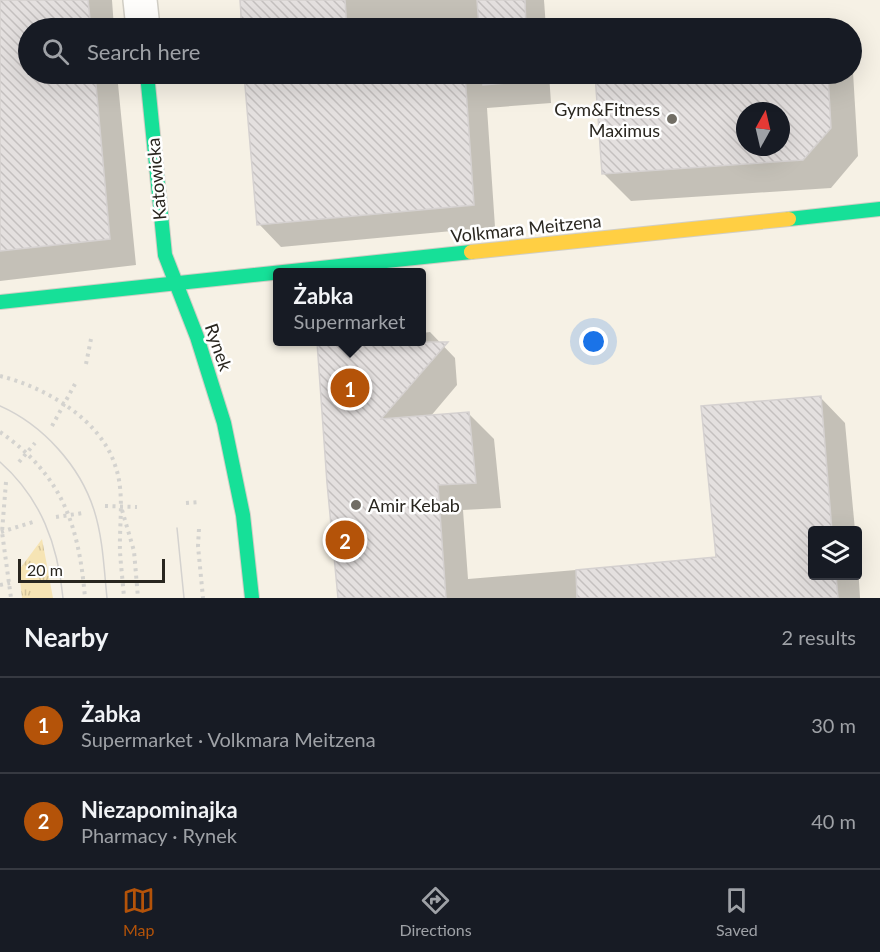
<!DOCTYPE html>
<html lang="en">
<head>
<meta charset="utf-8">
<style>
  :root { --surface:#171b24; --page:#20242c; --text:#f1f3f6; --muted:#9ea1a6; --line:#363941; --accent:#b45309 }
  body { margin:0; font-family:Lato,sans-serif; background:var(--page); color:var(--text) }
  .controls { position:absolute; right:18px; bottom:18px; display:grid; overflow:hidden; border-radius:6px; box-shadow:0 6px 24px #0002 }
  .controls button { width:54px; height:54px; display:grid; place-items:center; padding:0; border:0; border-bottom:2px solid var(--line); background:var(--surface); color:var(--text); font:30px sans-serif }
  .compass { position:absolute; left:736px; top:102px; width:54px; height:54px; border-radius:50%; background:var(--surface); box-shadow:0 6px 24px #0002; rotate:8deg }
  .scale { position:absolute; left:18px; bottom:15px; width:147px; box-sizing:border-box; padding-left:6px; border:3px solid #29261f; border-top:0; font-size:16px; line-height:21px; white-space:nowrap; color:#29261f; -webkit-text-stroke:4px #fff; paint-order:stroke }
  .you { position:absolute; left:594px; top:342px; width:21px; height:21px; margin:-15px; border:4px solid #fff; border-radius:50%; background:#1a73e8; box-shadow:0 0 0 9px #1a73e833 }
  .badge { display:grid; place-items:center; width:39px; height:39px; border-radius:50%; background:var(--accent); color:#fff; font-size:20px; font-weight:700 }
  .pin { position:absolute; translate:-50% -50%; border:3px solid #fff; box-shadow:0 2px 6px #0006 }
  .popup { position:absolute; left:273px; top:268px; width:153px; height:78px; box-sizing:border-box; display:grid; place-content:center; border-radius:6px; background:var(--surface); filter:drop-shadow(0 2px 4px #0005); font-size:20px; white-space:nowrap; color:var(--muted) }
  .popup b { font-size:22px; color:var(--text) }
  .popup::after { content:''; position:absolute; left:50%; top:100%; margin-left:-12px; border:12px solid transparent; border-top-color:var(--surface) }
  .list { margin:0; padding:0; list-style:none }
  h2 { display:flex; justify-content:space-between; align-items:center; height:78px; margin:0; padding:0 24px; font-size:26px }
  h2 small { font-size:20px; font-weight:400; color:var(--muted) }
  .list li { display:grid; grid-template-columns:39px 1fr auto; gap:18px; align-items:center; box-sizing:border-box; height:96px; padding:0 24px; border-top:2px solid var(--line) }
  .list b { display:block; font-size:22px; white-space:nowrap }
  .list p { margin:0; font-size:20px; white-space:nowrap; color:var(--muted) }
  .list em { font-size:20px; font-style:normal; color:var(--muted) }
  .icon { flex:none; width:33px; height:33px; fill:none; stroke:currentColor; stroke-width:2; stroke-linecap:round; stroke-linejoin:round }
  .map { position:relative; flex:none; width:880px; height:598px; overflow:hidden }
  .search { position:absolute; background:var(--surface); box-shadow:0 6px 24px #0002; left:18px; right:18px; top:18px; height:66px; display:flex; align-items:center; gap:15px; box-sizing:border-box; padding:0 21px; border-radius:33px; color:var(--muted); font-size:22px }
  .sheet { height:270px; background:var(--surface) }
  nav { display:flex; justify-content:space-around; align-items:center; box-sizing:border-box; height:84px; border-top:2px solid var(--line); background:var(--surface); font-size:16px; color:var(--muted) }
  nav a { display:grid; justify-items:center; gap:3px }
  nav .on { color:var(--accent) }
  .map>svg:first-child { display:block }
  .grass { fill:url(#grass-tufts) }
  .shadow { fill:#0003; fill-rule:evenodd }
  .building { fill:url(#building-back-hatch); stroke:#d5d1d0; stroke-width:1.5; fill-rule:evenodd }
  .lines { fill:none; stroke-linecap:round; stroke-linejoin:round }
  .street-casing { stroke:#d1cec5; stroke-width:36 }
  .fast-casing { stroke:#d1cec5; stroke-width:16 }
  .slow-casing { stroke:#d1cec5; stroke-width:16 }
  .path { stroke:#d4d3cf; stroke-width:4; stroke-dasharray:3 4.5; stroke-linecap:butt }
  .street { stroke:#fefdfb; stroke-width:33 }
  .fast { stroke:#16e098; stroke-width:14 }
  .slow { stroke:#ffcf43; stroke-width:14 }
  .tram { stroke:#d4d2cf; stroke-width:1.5 }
  .poi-dot { fill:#716d64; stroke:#fff; stroke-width:2 }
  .labels { text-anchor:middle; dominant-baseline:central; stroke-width:5; stroke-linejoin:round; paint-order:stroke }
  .poi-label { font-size:18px; fill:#29261f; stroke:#fff; text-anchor:end }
  .street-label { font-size:18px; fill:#29261f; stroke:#fff }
</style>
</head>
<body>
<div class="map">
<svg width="880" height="598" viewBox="0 0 880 598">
  <defs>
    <pattern id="grass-tufts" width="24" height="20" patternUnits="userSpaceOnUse" patternTransform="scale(1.5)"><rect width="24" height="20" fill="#f6e4b4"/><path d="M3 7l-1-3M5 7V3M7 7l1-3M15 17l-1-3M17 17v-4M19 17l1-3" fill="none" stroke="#d3c39a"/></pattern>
    <pattern id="building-back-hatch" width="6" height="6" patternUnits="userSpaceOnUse" patternTransform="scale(1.5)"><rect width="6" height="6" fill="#e4e0df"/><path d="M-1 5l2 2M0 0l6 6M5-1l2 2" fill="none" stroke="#c4c0bf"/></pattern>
  </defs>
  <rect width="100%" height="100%" fill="#f6f1e5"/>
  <path class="grass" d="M42,539L53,598H22L19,570Z"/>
  <g class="shadow">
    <path d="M0,0H112L114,28H28V74H117L136,265L0,281Z"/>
    <path d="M240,0H544L546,28H241Z"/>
    <path d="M852,55L858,156L831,188L631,201L604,174L595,74H852ZM745,111H781V147H745Z"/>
    <path d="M244,74H549L551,103L487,108L495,227L281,247L259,224Z"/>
    <path d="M430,332L455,358L457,385L430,417L468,413L494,439L501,508L463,510L468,579L717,558L820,397L845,423L855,530H812V576H858V565L860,598H339L319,342H422V333Z"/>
  </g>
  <g class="building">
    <path d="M0,0H88L91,28H28V74H95L110,239L0,251Z"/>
    <path d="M240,0H345L347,28H242Z"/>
    <path d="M477,0H525L526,28H479Z"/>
    <path d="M244,74H465L474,205L257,225Z"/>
    <path d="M482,74H529V81L483,85Z"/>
    <path d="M595,74H828L831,128L803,160L602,174ZM745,111H781V147H745Z"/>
    <path d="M317,342H448L381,419L469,412L476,483L438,485L446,598H338L327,483Z"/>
    <path d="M821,396L832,531H813V576H836L838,598H577L576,570L716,557L701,406Z"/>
  </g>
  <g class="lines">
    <defs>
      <path id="street" d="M140,0L143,28"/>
      <g id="fast">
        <path d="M147,74L165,255L197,337L224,423L243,515L252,598"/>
        <path d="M789,219L880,209"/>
        <path d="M0,302L471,252"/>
      </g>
      <path id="slow" d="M471,252L789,219"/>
    </defs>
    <use href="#street" class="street-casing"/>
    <use href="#fast" class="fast-casing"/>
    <use href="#slow" class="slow-casing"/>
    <g class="path">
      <path d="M86,364L91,339"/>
      <path d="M0,376C45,387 100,419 115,465C125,492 119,524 120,552C121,567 123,583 124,598"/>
      <path d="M52,426L75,384"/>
      <path d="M0,432C62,475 79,525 85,598"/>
      <path d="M19,462L35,443"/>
      <path d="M6,482L2,532L11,598"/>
      <path d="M186,503L199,502"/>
      <path d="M105,506L137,507"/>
      <path d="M122,510L134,551L138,598"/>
      <path d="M56,517L83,513"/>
      <path d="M199,529L198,546L203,598"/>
      <path d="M1,532L33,522"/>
      <path d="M0,585L10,583"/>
    </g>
    <use href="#street" class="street"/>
    <use href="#fast" class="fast"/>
    <use href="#slow" class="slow"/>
    <g class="tram">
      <path d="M0,406C43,425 80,466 94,510C103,538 104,569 107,598"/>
      <path d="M0,462C41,498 58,545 63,598"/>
      <path d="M177,528L184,598"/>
    </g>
  </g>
  <g class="poi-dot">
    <circle cx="672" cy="119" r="6"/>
    <circle cx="356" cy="505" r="6"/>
  </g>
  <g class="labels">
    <g class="poi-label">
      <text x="660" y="109">Gym&amp;Fitness<tspan x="660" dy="21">Maximus</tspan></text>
      <text x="368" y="505" text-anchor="start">Amir Kebab</text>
    </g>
    <g class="street-label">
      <text transform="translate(156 179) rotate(-95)">Katowicka</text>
      <text transform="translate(526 228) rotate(-6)">Volkmara Meitzena</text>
      <text transform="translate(219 347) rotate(71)">Rynek</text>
    </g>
  </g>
</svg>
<div class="controls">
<button><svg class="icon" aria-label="layers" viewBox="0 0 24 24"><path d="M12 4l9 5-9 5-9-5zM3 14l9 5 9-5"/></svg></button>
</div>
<svg class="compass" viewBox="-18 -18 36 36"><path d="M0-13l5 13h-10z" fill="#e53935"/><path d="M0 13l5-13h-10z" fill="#9ea1a6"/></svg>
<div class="scale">20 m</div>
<div class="you"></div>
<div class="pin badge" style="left:350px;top:388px">1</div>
<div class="popup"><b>Żabka</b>Supermarket</div>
<div class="pin badge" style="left:345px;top:540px">2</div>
<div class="search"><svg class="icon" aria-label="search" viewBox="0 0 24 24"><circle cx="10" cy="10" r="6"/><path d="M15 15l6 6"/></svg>Search here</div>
</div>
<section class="sheet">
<h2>Nearby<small>2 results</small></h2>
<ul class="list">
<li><span class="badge">1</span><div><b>Żabka</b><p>Supermarket · Volkmara Meitzena</p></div><em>30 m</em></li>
<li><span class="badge">2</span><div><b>Niezapominajka</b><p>Pharmacy · Rynek</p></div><em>40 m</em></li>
</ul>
</section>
<nav>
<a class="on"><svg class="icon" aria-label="map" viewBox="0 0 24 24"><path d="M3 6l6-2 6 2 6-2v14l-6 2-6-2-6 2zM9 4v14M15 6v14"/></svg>Map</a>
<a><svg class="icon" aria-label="directions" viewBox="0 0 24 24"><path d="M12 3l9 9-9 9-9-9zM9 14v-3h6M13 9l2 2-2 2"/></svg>Directions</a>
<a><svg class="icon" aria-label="saved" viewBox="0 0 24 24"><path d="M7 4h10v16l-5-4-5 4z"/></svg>Saved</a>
</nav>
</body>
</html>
